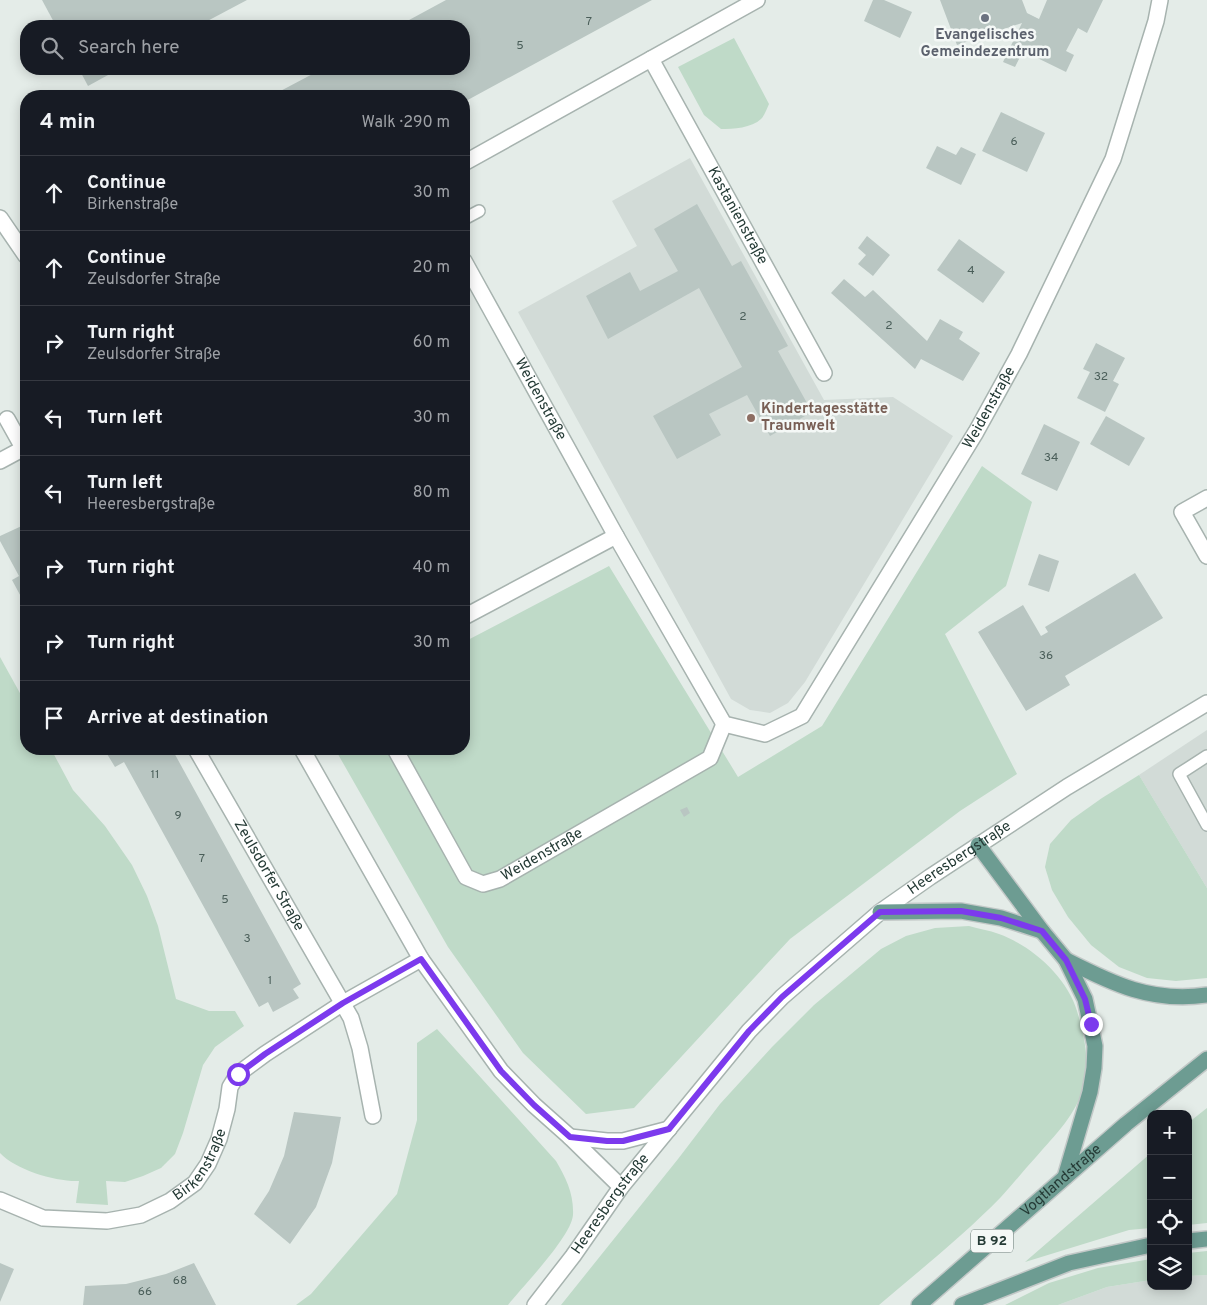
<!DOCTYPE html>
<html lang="en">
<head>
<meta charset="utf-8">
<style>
  :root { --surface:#171b24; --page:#242831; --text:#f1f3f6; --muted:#9ea1a6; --line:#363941 }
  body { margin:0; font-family:Overpass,sans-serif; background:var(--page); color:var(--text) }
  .controls { position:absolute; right:15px; bottom:15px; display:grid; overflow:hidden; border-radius:10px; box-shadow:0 2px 12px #0003 }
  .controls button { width:45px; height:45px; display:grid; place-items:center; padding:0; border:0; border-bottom:1px solid var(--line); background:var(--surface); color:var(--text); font:25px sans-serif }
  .stop { position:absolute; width:15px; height:15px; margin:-11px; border:4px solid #7c3aed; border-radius:50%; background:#fff }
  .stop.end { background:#7c3aed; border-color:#fff; box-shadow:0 1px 5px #0008 }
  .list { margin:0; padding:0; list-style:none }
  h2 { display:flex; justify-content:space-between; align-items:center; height:65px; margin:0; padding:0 20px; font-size:21px }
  h2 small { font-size:16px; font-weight:400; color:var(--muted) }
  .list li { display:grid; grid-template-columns:32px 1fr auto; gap:15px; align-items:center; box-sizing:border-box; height:75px; padding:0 20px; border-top:1px solid var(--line) }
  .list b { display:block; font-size:19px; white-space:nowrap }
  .list p { margin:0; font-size:16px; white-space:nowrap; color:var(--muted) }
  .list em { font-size:16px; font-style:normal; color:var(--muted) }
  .icon { flex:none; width:28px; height:28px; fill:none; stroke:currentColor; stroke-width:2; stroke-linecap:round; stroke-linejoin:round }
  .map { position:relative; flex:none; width:1207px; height:1305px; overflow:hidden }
  .search { position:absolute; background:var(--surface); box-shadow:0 2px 12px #0003; left:20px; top:20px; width:450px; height:55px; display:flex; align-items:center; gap:12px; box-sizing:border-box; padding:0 18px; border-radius:20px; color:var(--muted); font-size:19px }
  .panel { position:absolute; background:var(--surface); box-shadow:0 2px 12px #0003; left:20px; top:90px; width:450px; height:665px; border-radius:20px }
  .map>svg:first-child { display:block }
  .built { fill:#d2dbd7 }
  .green { fill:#bfdac8 }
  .building { fill:#b9c6c2 }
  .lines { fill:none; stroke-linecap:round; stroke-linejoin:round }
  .service-casing { stroke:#a7b3af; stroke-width:14 }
  .minor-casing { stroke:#a7b3af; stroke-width:18 }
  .tertiary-casing { stroke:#a7b3af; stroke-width:18 }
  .primary-casing { stroke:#c2c8c7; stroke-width:18 }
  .service { stroke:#fff; stroke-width:11 }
  .minor { stroke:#fff; stroke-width:15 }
  .tertiary { stroke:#fff; stroke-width:15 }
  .primary { stroke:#6d9c92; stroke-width:15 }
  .route { stroke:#7c3aed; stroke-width:6 }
  .worship-dot { fill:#6b7280; stroke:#f4f8f6; stroke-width:2 }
  .education-dot { fill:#8d6e63; stroke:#f4f8f6; stroke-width:2 }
  .labels { text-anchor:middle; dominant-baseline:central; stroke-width:5; stroke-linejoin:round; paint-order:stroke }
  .number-label { font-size:12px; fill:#4a5e59 }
  .shield { fill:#f4f8f6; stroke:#637470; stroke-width:1 }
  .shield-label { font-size:14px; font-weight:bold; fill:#253b36 }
  .worship-label { font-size:15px; font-weight:bold; fill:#5b616d; stroke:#f4f8f6 }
  .street-label { font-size:15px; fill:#253b36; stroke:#f4f8f6 }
  .education-label { font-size:15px; font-weight:bold; fill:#785e54; stroke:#f4f8f6; text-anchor:start }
</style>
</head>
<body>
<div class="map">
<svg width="1207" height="1305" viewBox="0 0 1207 1305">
  <rect width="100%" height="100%" fill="#e4ece8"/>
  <g class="built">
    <path d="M690,158L824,400L893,397L953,436L805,682L788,703L770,713L750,710L731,699L518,312L637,246L612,201Z"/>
    <path d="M1207,730V888L1139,775Z"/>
    <path d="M1207,1275V1305H1058L1107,1287L1151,1280V1286H1188V1276Z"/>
  </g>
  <g class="green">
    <path d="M734,38L769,104C767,108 765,115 761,119C752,128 733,129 721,129L704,115L678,67Z"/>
    <path d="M982,466L1032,502L1006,586L945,634L1017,774L960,811L790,939L634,1108L586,1114L523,1053L448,947L335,749H464V642L609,566L738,777L822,726Z"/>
    <path d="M0,657L26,704V749H51L73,790L105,826L132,865L147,896L158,926L176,999L209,1011H235L244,1026L215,1047L203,1065L183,1133L175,1154L161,1168L143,1176L125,1182L106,1181L108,1205L76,1203L79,1181C56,1182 16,1170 0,1153Z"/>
    <path d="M1139,775L1207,888V978L1176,981L1147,978L1119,967L1091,945L1068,917L1052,890L1045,867L1050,844L1071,820L1102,798Z"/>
    <path d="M969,926C979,929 989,930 999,934C1032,946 1067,977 1077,1011C1084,1033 1090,1062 1084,1085C1077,1114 1055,1135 1036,1157C1024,1170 1013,1184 1001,1197C963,1236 920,1270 879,1305H561L678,1159L720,1104L772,1047L814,1005L881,949L906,936L935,928Z"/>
    <path d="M437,1029L556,1161C566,1178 574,1194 573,1215C571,1237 523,1286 508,1305H296L311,1294L397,1194L417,1120V1043Z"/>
    <path d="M1207,1108V1223L1188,1225V1123Z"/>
    <path d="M1151,1153V1228L1129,1230L1025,1262Z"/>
    <path d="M1207,1251V1275L1188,1276V1253Z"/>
    <path d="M1151,1259V1280L1107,1287L1058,1305H1005L1049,1283L1098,1268Z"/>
  </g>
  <g class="building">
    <path d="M42,0H247L198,26H56Z"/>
    <path d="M446,0H652L464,102V96H271L322,69H464V26H398Z"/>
    <path d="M873,0H884L912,12L900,38L864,21Z"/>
    <path d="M940,0H1022L1027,13L1039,19L1047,0H1103L1087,33L1078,28L1066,51L1074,55L1066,72L1023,51L1015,67L1003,62L1022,23L957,45Z"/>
    <path d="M79,69H119L88,86Z"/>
    <path d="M1001,112L1045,133L1027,172L982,151Z"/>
    <path d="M937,146L956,155L961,147L976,154L961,185L926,168Z"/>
    <path d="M697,204L732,266L741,261L788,346L778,351L812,412L770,436L747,395L709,414L721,435L677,459L653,416L742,367L699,288L608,339L586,296L630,272L640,291L678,271L654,229Z"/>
    <path d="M867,236L890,255L873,276L858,264L866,255L858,248Z"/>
    <path d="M959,239L1005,272L983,303L937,270Z"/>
    <path d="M844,279L865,297L873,290L927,341L940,319L963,332L959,339L980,353L963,381L921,359L915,369L831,293Z"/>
    <path d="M1096,343L1125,358L1113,381L1119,384L1105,412L1077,398L1090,372L1083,369Z"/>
    <path d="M1106,416L1145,438L1129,466L1090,444Z"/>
    <path d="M1044,424L1080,442L1057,491L1021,474Z"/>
    <path d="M26,524V606L12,580L19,576L0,541V536Z"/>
    <path d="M1039,554L1059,561L1049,592L1028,585Z"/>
    <path d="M1135,573L1163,618L1065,676L1070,685L1026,711L978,632L1023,605L1041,636L1048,632L1045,627Z"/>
    <path d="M104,749H172L301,984L293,989L299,998L273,1012L268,1002L259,1007L124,762L115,767Z"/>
    <path d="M687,807L690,813L684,817L680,810Z"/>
    <path d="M294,1112L341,1117L332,1163L316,1207L290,1244L254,1214L269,1191L284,1156Z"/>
    <path d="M0,1263L14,1269L0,1302Z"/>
    <path d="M194,1263L216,1305H83L85,1286L126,1284L166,1274Z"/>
  </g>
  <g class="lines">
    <defs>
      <g id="service">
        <path d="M464,219L479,211"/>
        <path d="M1207,756L1179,774L1207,825"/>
      </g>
      <g id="minor">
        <path id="s1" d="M651,59L824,373"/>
        <path d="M464,163L757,0"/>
        <path id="s2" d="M464,261L616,536L724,724L765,734L802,716L976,432L1019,354L1113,159L1156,21L1160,0"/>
        <path d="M7,419L26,453"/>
        <path d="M0,461L26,447"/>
        <path d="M1207,498L1182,512L1207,556"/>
        <path d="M464,617L616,536"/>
        <path id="s3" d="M196,749L351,1018L360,1048L373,1116"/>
        <path id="s4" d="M395,749L466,877L483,884L500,879L710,758L724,724"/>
        <path id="s5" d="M0,1200L43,1218L107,1221L141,1215L170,1201L195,1183L208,1164L219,1139L227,1109L230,1087L238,1074L265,1054L343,1003L421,959"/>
      </g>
      <g id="tertiary">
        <path d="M0,218L26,256"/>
        <path d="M302,749L421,959L501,1071L534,1105L570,1137L621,1187"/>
        <path d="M570,1137L607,1141H623L669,1129"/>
        <path id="s6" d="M535,1305L573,1256L621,1187L749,1031L782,997L880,912L930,877L1067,787L1207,703"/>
      </g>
      <g id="primary">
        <path d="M978,845L1042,931L1066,960L1085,999L1095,1046L1094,1068L1090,1092L1065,1177"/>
        <path d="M880,912L961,911L1001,918L1042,931"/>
        <path d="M1066,960C1113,984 1152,1003 1207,995"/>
        <path d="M1188,1241L1207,1239"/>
        <path id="s7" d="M919,1305L1126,1124L1207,1059"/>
        <path d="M962,1305L1069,1263L1151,1245"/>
      </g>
    </defs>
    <use href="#service" class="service-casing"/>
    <use href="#minor" class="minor-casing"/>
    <use href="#tertiary" class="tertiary-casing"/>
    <use href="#primary" class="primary-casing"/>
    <use href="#service" class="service"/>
    <use href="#minor" class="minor"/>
    <use href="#tertiary" class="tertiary"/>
    <use href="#primary" class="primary"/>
  </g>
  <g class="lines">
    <path class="route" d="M238,1074L265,1054L343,1003L421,959L501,1071L534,1105L570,1137L607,1141H623L669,1129L749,1031L782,997L880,912L961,911L1001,918L1042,931L1066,960L1085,999L1091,1024"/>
  </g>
  <circle class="worship-dot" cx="985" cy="18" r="5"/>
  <circle class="education-dot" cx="751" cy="418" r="5"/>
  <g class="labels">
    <g class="number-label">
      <text x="589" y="22">7</text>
      <text x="520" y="46">5</text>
      <text x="1014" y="142">6</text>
      <text x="971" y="271">4</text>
      <text x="743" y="317">2</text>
      <text x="889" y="326">2</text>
      <text x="1101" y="377">32</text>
      <text x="1051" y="458">34</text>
      <text x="1046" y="656">36</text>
      <text x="155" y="775">11</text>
      <text x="178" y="816">9</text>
      <text x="202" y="859">7</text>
      <text x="225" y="900">5</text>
      <text x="247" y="939">3</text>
      <text x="270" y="981">1</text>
      <text x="180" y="1281">68</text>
      <text x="145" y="1292">66</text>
    </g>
    <rect class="shield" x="971" y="1229.5" width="42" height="23" rx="4"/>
    <g class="shield-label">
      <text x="992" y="1241">B 92</text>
    </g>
    <g class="worship-label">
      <text x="985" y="35">Evangelisches<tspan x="985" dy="17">Gemeindezentrum</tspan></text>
    </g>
    <g class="street-label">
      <text stroke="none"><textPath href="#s1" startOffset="179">Kastanienstraße</textPath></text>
      <text stroke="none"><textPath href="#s2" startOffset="158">Weidenstraße</textPath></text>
      <text stroke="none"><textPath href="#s2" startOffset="975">Weidenstraße</textPath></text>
      <text stroke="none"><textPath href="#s4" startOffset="231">Weidenstraße</textPath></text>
      <text stroke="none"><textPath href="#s6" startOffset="621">Heeresbergstraße</textPath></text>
      <text stroke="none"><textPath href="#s3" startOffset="146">Zeulsdorfer Straße</textPath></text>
      <text stroke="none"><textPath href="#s5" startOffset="226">Birkenstraße</textPath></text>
      <text stroke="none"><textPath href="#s7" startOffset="189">Vogtlandstraße</textPath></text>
      <text stroke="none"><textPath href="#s6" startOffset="126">Heeresbergstraße</textPath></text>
    </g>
    <g class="education-label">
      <text x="761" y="409">Kindertagesstätte<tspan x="761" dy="17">Traumwelt</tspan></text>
    </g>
  </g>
</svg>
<div class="controls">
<button>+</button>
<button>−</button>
<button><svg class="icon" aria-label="locate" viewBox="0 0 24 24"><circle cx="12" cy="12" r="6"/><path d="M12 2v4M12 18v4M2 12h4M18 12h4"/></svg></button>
<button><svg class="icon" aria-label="layers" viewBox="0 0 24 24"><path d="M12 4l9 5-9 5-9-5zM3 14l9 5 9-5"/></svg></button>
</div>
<div class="stop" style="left:238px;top:1074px"></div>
<div class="stop end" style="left:1091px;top:1024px"></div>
<div class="search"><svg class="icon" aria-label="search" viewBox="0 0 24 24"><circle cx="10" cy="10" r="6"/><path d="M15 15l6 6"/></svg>Search here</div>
<section class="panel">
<h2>4 min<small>Walk · 290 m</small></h2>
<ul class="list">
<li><svg class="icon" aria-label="ahead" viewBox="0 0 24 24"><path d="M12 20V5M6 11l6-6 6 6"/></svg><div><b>Continue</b><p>Birkenstraße</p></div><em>30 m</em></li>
<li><svg class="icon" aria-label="ahead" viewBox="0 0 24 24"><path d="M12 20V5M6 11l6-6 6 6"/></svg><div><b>Continue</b><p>Zeulsdorfer Straße</p></div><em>20 m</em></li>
<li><svg class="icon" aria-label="right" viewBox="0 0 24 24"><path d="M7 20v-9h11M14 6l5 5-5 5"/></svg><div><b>Turn right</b><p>Zeulsdorfer Straße</p></div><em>60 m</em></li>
<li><svg class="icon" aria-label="left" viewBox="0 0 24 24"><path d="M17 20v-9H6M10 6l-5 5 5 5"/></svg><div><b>Turn left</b></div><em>30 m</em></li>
<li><svg class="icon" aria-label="left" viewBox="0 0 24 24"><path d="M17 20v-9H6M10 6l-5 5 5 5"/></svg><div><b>Turn left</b><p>Heeresbergstraße</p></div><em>80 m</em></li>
<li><svg class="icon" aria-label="right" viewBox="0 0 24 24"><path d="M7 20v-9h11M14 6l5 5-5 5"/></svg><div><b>Turn right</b></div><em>40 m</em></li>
<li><svg class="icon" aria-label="right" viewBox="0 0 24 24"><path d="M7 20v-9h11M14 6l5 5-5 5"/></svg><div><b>Turn right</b></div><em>30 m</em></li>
<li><svg class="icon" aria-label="arrive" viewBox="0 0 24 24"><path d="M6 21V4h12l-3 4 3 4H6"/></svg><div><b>Arrive at destination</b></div></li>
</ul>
</section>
</div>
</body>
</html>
